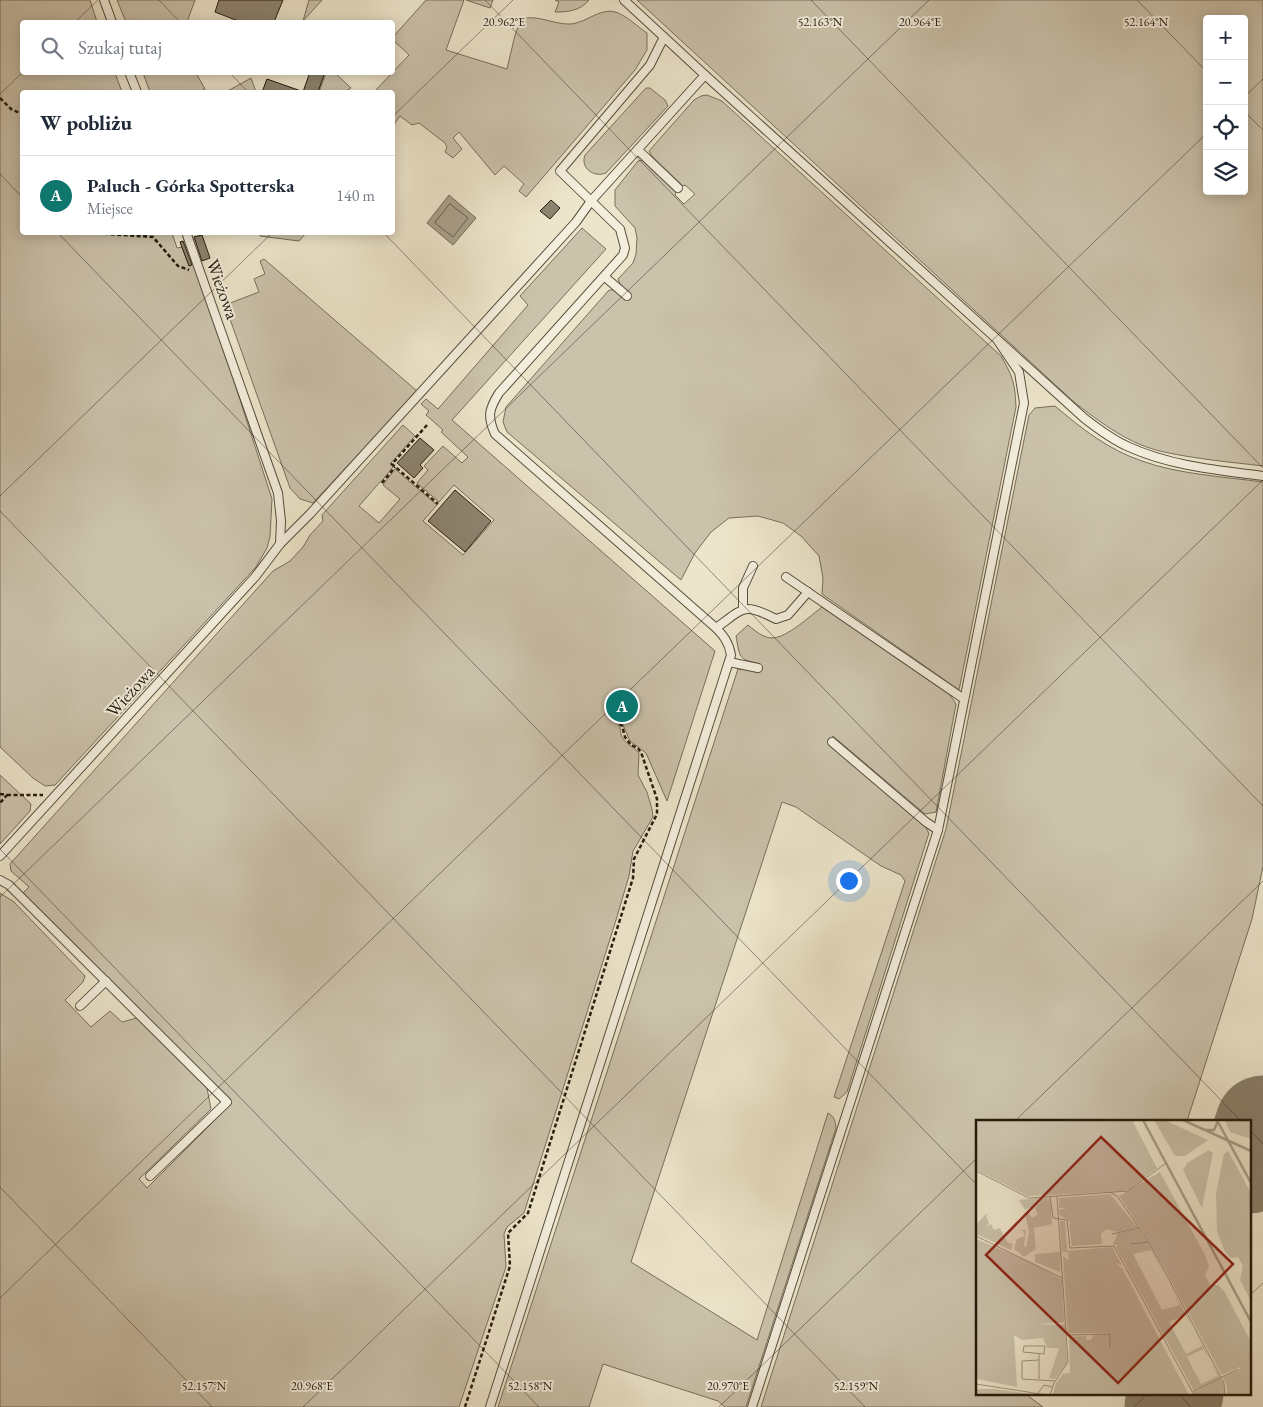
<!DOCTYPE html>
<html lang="pl">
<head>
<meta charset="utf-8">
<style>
  :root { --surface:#fff; --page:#f6f6f7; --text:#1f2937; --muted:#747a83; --line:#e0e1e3; --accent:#0f766e }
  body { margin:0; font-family:"EB Garamond",serif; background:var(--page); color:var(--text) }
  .controls { position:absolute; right:15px; top:15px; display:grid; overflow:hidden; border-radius:5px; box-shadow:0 2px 12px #0003 }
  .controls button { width:45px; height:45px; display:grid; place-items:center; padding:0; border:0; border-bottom:1px solid var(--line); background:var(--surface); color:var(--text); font:25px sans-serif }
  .you { position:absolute; left:848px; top:880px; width:18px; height:18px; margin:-12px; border:4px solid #fff; border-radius:50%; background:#1a73e8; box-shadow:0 0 0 8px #1a73e833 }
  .badge { display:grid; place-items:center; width:32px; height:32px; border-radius:50%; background:var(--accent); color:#fff; font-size:16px; font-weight:700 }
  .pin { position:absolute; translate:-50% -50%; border:2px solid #fff; box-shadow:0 1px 5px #0006 }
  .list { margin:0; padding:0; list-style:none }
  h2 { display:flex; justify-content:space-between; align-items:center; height:65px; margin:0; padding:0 20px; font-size:21px }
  h2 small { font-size:16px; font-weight:400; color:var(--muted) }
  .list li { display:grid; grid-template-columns:32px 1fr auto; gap:15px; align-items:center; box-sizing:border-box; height:80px; padding:0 20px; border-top:1px solid var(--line) }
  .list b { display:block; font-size:19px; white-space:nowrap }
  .list p { margin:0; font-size:16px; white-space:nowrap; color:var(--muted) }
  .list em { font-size:16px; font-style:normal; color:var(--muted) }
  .icon { flex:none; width:28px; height:28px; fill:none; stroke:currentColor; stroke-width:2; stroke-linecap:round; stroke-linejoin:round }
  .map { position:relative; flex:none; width:1263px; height:1407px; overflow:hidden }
  .search { position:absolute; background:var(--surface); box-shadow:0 2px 12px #0003; left:20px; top:20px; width:375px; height:55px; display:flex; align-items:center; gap:12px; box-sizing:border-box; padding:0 18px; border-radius:5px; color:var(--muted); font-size:19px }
  .panel { position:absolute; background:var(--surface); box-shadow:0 2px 12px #0003; left:20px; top:90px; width:375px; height:145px; border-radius:5px }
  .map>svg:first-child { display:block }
  .green { fill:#cbc2ab; stroke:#786e5c; fill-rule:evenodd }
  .water { fill:#a9a08a; stroke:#746a58 }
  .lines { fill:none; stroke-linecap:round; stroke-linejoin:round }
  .shore { stroke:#675d4c; stroke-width:1 }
  .runway { stroke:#89806c; stroke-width:95 }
  .building { fill:#8d8470; stroke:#251a0d }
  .lane-casing { stroke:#574d3c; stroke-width:10 }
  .path { stroke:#251a0d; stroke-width:2.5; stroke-dasharray:4 2.5; stroke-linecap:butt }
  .lane { stroke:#f3eedd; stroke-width:8 }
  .ticks { fill:none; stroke:#251a0d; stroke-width:1; stroke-opacity:0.45 }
  .labels { text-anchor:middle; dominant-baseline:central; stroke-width:4; stroke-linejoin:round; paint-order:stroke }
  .street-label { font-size:18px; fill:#251a0d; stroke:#f3eedd }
  .inset-river { fill:none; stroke:#a9a08a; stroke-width:2.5 }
  .inset-road { fill:none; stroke:#9d947f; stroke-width:1 }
  .view { fill:#8f2418; fill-opacity:0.15; stroke:#8f2418; stroke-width:2.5 }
  .inset-edge { fill:none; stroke:#251a0d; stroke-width:2.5 }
  .ticks-label { font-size:12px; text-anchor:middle; fill:#251a0d; stroke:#f3eedd; stroke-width:4; stroke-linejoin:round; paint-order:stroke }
</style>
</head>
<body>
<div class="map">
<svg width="1263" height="1407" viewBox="0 0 1263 1407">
  <rect width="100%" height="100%" fill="#ede5cb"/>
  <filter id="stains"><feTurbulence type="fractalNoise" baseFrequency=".004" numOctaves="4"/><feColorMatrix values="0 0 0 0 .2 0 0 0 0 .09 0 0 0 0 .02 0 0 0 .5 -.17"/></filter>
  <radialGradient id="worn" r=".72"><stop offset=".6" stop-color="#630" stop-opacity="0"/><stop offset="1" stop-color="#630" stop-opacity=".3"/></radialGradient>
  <g class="green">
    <path d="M0,0H90L97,22H22V72L115,73L122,92H22V232L172,233L177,248L182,247L189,265L194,264L211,310L272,499L270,537L267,548L256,567L55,785L45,786L33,778L0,747Z"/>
    <path d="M117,0H195L187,22H126Z"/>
    <path d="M309,0H322L303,21Z"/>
    <path d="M426,0H464L446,50L507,69L515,35L521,19C538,14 554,25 571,24C588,22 602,6 618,13C628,17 638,27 647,33V50L635,70L526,197L519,191L524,184L504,166L495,175L459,132L453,138L462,149L453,158L445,152L447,147L445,143L419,123L412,125L400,116L393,126L392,92H374L409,55L393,40V37Z"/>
    <path d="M466,0H493L490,8Z"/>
    <path d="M555,0H589C580,11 568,12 555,12L559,2Z"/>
    <path d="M637,0H1263V466C1230,462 1196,459 1164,452C1130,445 1101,423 1074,402ZM1207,19H1244V191H1207Z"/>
    <path d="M143,73H196L205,89L199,92H150Z"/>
    <path d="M326,73H335L351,88L344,92H319Z"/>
    <path d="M251,78L256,92H226Z"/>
    <path d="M646,88H650L665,100L668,106L606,173C594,178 580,168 585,155Z"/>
    <path d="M707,95L722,101L1001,356C1013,377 1015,383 1016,407L959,690L822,594L823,578L819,556L801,536L783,523L758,516L729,518L711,532L695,553L681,580L507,432L503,422L506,407L609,290H615L626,300L631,295L620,284L618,279L633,263L636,254L637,238L635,228L615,206V190L638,161L643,160L676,192L675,195L684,204L695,194L685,185L683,186L651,155L649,151L694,100L701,96Z"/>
    <path d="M582,228L606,249L452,420L715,651L667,801L646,753L630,741L622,723L621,720L630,701L621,699L618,705L617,723C621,728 620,730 621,735C624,743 634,747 639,753L638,775L647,792L652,809L653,817L633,851L629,876L616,920L524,1213L507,1227L504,1234L506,1267L459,1407H0V893L14,902L85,976L83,982L65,1000L91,1027L110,1011L122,1022L137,1018L207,1088L211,1109L139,1179L147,1188L232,1103L23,893L29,887L11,871L10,864L273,571L290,561L303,547L310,535L323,521L322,515L403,425L415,436L390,464L393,467L381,482H380L359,506L379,523L400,499L383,485L395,469L437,505L423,521L463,555L494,520L454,485L439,502L417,483L428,470L424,466L443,446L462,463L468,457L441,432L443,430L426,415L429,411L421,404L426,399L438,409L528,305L520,296Z"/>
    <path d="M260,233V232L306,233L299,241L260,236Z"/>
    <path d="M264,259L417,391L313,503L300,499L290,488L225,305L259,292L254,279L265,274L260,261Z"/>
    <path d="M1055,406C1082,429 1109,450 1142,461C1177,474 1226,477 1263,482V866L1252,919L1187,1121H977V1393H1027V1395L1043,1407H761L946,829L1029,415L1035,408Z"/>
    <path d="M822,607L950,695L956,704L936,812L925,814L833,736L827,742L923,823L929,833L847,1092L839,1099L834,1097L905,881L901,875L881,866L796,807L782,802L631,1262L757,1340L828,1113C835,1117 835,1121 836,1128L746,1407H725L718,1401L603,1364L589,1407H498L738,669L759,671L760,664C738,659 740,658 736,636L748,625C754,630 763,638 772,638C787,638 810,616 822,607Z"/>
    <path d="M0,775L31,804L30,811L0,844Z"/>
  </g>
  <path class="water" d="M449,195L476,218L453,245L427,223Z"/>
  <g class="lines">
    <path class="shore" d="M450,204L468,218L453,237L435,223Z"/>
    <g class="runway">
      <path d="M1249,1166L1263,1123"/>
      <path d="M1172,1407L1176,1393"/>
    </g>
  </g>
  <g class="building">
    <path d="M219,0H283L274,22H241L215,12Z"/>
    <path d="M310,72H325L318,92H303Z"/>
    <path d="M267,79L301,91V92H262Z"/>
    <path d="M551,200L560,208L550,219L540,211Z"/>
    <path d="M202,235L210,258L202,261L194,237Z"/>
    <path d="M183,241L192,265L189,266L180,242Z"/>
    <path d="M420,438L434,450L420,465L423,468L414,478L397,463Z"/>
    <path d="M455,490L491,521L465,552L428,521Z"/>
  </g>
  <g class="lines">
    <defs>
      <g id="lane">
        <path d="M104,0L112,22"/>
        <path d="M624,0L705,75L1084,418C1098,429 1113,440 1129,447C1171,466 1217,470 1263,476"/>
        <path d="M129,72L137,92"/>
        <path d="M638,150L678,188"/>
        <path d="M186,232L278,493L281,521L280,544"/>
        <path d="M605,277L627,296"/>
        <path d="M786,577L964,699"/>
        <path d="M743,609V588L753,566"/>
        <path d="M716,628C744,608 743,602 776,619L788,615L808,592"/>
        <path d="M729,662L758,668"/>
        <path d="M832,742L926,822L938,830"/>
        <path d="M0,856L255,577L280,544L310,514L576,222L591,201L705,75"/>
        <path d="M0,880L9,885L227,1102L150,1176"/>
        <path d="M80,1006L106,981"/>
        <path d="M490,1407L731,655C729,643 724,636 716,628L495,434C487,416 489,409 499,393L623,255L625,248L620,229L560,171L650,65L664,37"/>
        <path d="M752,1407L938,830L1024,403L1019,372L998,341"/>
      </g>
    </defs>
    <use href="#lane" class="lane-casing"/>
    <g class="path">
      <path d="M0,98L11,109L22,114"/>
      <path d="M105,232L107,234L153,237L178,266L189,270"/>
      <path d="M427,425L392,464L438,504"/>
      <path d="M382,483L395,467"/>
      <path d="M0,794L7,795L0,803"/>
      <path d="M7,795H43"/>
      <path d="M465,1407L510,1266L508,1233L528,1213L633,878L634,859L657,814V799L642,755L638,748L631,745L625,737L622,726L619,723L622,706"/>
    </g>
    <use href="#lane" class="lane"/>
  </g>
  <path class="ticks" d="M159,0L180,22M485,0L1263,806M811,0L1263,468M1137,0L1207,72M75,22L98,0M229,72L248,92M0,94L23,72M1244,97L1263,79M1244,111L1263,130M392,117L513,0M0,174L22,197M57,232L977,1185M383,232L1241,1121M0,496L273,232M0,511L865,1407M0,849L539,1407M0,897L929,0M1015,1121L1263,881M1249,1129L1263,1144M0,1187L212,1407M1249,1296L1263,1283M0,1298L1207,133M1178,1393L1191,1407M303,1407L1263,480M719,1407L977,1158M1134,1407L1148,1393"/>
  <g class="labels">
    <g class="street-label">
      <text transform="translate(223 289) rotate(70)">Wieżowa</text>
      <text transform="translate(130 691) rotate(-48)">Wieżowa</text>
    </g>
  </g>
  <g transform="translate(976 1120)">
    <rect width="275" height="275" fill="#ede5cb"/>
    <path d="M0,0H156L181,48L154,69L145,71L52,76L0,50ZM178,0H188L232,20L209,36H199ZM249,0H275V19L254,12ZM233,30L237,33L226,88L207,50L211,43ZM252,31L275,73V181L264,160L267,146L262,137L255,138L249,132L241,111L240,73L248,34ZM184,52L230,137L233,147L229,155L234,165H242L248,171L275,222V275H251V266L247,257L264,249L263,247L246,255L174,122L143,76ZM134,74L162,108L141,112L130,109L125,114L126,124L96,126L93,104L95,103L84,95L83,90L91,88H83V78ZM63,78L62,84L49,90L43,80ZM68,78L74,79L76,104L58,108L60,129L48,137L38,129L41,119L49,116L47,111H41L50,110L48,126L50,127L53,112L49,93L55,89L52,92L56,98L62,94L59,88ZM13,93L10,96L13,103L10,106L15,104L18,110L24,108L31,122L37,124L35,130L0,114V105L9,95ZM84,101H89L91,131L136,127L146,145L139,143L146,148L213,275L77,274L80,263L87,254L94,253L93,217L110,216V220H115L118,215L135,213H92L87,136L93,140L92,134L96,133L86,132ZM163,109L173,123L189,156L175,130L157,134L186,190L204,185L190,158L217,208L209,195L193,202L210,234L226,226L219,211L234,240L227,229L211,237L225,264L242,256L235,243L244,257L218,271L140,127L142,125L137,124L142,113ZM0,119L59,144L86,160L88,202L63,204L89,205L91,243L79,259L73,258L83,228H71L67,218L46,220L38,215L41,267L0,259ZM85,132L84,152L59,142V134ZM244,258L248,264V275H219L218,272ZM0,269H18L62,275H0Z" fill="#cbc2ab"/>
    <path class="inset-river" d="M167,0L275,202M207,0L275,31M241,0L275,63M228,10H238L242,1"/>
    <path class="inset-road" d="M0,51L53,78L152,71L190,43M133,72L141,76L173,122L248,263L249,275M74,76L77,98L91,100L94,128L138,126L218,275M136,114L163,108M0,116L86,158M155,124L173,122M91,215L134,214V228M69,226L68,234L47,232L48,226ZM63,240L46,241V259L79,261M63,259V234M0,264L71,275M216,272L262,249M62,273L68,265L76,267M74,275L78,263L92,242L81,76"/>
    <path class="view" d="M125,17L257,144L142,263L10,135Z"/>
    <rect width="275" height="275" class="inset-edge"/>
  </g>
  <g class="ticks-label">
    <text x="504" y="26">20.962°E</text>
    <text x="920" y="26">20.964°E</text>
    <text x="820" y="26">52.163°N</text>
    <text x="1146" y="26">52.164°N</text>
    <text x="204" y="1390">52.157°N</text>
    <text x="530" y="1390">52.158°N</text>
    <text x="856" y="1390">52.159°N</text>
    <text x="312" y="1390">20.968°E</text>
    <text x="728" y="1390">20.970°E</text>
  </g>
  <rect width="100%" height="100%" filter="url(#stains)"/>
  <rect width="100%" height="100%" fill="url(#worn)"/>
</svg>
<div class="controls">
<button>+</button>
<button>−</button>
<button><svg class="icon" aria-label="locate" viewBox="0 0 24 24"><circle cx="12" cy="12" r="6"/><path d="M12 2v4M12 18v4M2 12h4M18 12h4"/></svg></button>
<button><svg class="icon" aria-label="layers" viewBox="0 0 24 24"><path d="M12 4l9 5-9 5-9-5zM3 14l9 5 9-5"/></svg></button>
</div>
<div class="you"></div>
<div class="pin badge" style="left:622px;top:706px">A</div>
<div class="search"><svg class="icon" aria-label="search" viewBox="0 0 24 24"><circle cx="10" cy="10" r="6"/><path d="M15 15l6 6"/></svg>Szukaj tutaj</div>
<section class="panel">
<h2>W pobliżu<small></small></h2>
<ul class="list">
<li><span class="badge">A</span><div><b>Paluch - Górka Spotterska</b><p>Miejsce</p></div><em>140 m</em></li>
</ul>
</section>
</div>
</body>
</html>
